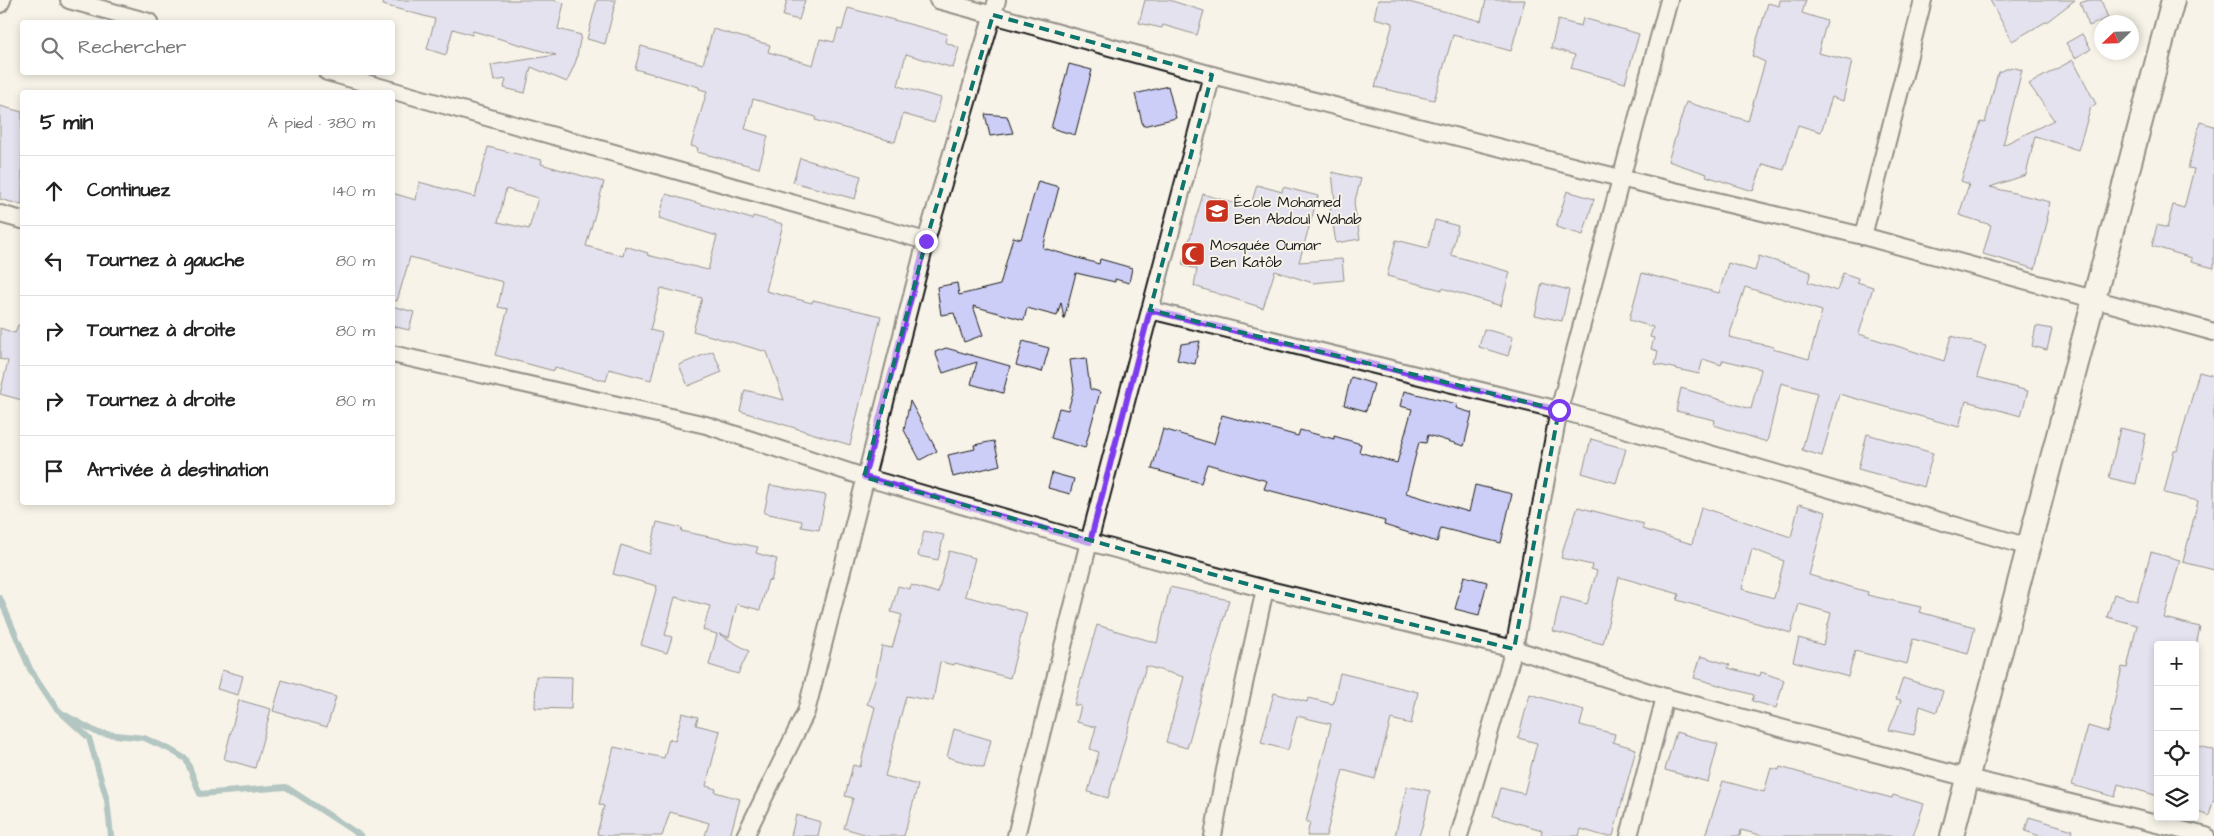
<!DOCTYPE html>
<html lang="fr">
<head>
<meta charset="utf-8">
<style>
  :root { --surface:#fff; --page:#f6f6f6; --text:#222; --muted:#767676; --line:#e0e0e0 }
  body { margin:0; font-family:"Architects Daughter",sans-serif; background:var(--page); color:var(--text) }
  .controls { position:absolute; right:15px; bottom:15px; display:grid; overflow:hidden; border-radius:5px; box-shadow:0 2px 8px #0003 }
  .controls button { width:45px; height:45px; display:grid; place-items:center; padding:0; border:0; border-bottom:1px solid var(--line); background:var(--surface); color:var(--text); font:25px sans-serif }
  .compass { position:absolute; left:2094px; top:15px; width:45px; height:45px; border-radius:50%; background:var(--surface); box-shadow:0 2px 8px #0003; rotate:247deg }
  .stop { position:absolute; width:15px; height:15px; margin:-11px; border:4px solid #7c3aed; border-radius:50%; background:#fff }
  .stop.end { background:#7c3aed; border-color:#fff; box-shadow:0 1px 5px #0008 }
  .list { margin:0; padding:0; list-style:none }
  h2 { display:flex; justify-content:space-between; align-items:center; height:65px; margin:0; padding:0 20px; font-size:21px }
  h2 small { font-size:16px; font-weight:400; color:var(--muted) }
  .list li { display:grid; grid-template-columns:32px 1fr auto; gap:15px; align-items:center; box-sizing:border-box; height:70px; padding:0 20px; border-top:1px solid var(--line) }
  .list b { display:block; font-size:19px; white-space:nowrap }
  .list em { font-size:16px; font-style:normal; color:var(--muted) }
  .icon { flex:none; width:28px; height:28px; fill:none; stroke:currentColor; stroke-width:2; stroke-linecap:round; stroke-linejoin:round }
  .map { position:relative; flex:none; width:2214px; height:836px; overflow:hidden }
  .search { position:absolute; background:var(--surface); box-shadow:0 2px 8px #0003; left:20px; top:20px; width:375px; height:55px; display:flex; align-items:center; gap:12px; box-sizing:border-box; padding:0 18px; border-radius:5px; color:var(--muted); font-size:19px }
  .panel { position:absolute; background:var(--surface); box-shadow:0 2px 8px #0003; left:20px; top:90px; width:375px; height:415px; border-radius:5px }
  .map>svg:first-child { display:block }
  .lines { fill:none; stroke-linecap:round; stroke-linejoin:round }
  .stream { stroke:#5f9095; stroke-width:6 }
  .building { fill:#cccef7; stroke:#1c1c1c; fill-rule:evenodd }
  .street-casing { stroke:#1c1c1c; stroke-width:20 }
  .secondary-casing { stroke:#1c1c1c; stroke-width:26 }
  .street { stroke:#f7f3e8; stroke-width:16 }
  .secondary { stroke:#f7f3e8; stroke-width:22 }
  .route { stroke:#7c3aed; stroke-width:6 }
  .marked { fill:none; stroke:#0f766e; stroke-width:4; stroke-dasharray:10 6; stroke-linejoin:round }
  .labels { text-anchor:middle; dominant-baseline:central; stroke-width:4; stroke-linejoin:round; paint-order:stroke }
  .poi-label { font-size:15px; fill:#1c1c1c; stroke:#f7f3e8; text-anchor:start }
</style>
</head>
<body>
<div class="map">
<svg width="2214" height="836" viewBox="0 0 2214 836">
  <rect width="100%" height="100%" fill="#f7f3e8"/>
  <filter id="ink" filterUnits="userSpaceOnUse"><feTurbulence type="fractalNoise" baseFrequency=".02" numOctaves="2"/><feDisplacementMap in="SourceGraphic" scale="10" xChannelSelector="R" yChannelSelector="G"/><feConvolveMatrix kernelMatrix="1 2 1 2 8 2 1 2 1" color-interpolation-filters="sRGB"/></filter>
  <g filter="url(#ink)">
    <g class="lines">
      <g class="stream">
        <path d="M0,598L30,669L56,708L89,738L107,800L111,836"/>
        <path d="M63,714L98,733L144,738L169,749L186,759L200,794L286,787L361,836"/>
      </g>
    </g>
    <g class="building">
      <path d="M384,0H553L564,3L558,29L581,35L576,61L567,82L531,67L525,93L504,88L506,79L494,81L491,65L556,55L473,31L472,35L453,29L446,55L427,49L435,19L383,5Z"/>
      <path d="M597,0H616L605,44L587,39Z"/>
      <path d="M787,0H805L799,20L783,16Z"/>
      <path d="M1145,0H1169L1204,11L1197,35L1163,25L1162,28L1139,23Z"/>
      <path d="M1378,0H1401L1481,21L1486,0H1525L1511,51L1453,35L1434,100L1375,87L1393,23L1374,18Z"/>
      <path d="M1780,0H1806L1802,13L1827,21L1818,53L1852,61L1843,101L1832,97L1821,132L1798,125L1784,170L1763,164L1753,191L1706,176L1707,174L1668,161L1686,102L1748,121L1765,62L1752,56L1768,3L1779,6Z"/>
      <path d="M1990,0H2075L2049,20L2012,41Z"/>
      <path d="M2089,0H2101L2108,18L2089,26L2080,3Z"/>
      <path d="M848,8L947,34L945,42L959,48L953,68L906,54L898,86L941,98L934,123L903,114L895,142L815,120L816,117L753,99L745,129L768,136L759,168L697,152L698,148L691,146L707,91L699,89V87L635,69L641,46L703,64L713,29L770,45L768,52L813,65L820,39L834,42L838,29L842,30Z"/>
      <path d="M1583,18L1639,34L1625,83L1571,68L1575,55L1551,48L1558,20L1581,26Z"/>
      <path d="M2082,34L2091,49L2075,58L2066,43Z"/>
      <path d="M2073,60L2096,104L2091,107L2078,150L2035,136L2026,175L1990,187L2050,202L2046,219H2048L2035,269L1983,254L1991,225L1959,215L1969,184L1961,181L1981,122L1985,123L1998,72L2012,67L2022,70L2003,145L2054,120L2029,84Z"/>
      <path d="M1069,64L1092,70L1075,135L1051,128Z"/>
      <path d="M1168,86L1176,118L1143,126L1135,94Z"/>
      <path d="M0,106L22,112V205L0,199Z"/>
      <path d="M985,114L1007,116L1013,133L990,136Z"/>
      <path d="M2200,122L2214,126V268L2191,262L2192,258L2152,246L2157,225L2167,228L2173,205L2184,208L2194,169L2188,168Z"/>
      <path d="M488,147L542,160L541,164L604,182L586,246L623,256L625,246L648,253L647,255L708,270L717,236L659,218L666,194L752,219L753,216L783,224L766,291L812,303L813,300L881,316L850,445L740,411L745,390L784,400L767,352L693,331L702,298L661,288L650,330L662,333L651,380L609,369L606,381L555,367L554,371L495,355L508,309L498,307L503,282L410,257L397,301L392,300V193L416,200L419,182L475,197ZM506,189L538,198L529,229L498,222Z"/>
      <path d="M800,158L861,176L855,199L793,182Z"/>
      <path d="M1332,172L1361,179L1354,204L1360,239L1336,243L1329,199L1335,201Z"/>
      <path d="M1038,181L1059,187L1043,248L1099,264L1100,259L1132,268L1129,283L1115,279V282L1076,273L1064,319L1061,302L1057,316L1027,308L1024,320L973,306L983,335L964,342L954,313L941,315L937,287L957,283L959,295L1000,285L1013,237L1021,239Z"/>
      <path d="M1257,185L1282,192L1283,187L1318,196L1299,262L1342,259L1344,280L1313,283L1275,271L1263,308L1194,286L1197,269L1182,265L1203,194L1250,208Z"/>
      <path d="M1567,191L1594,199L1583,235L1556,227Z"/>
      <path d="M1435,220L1458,226L1451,255L1510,272L1501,306L1442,288V290L1387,276L1396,240L1428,248Z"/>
      <path d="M1759,256L1811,272L1808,282L1837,291L1843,273L1858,278L1857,282L1873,287L1859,334L1944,361L1951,336L1986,346L1977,377L2028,391L2021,416L1966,401L1959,427L1839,394L1822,456L1802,450L1817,393L1781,383L1767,442L1714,425L1715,420L1676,411L1681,388L1751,409L1761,369L1723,360L1721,365L1703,359L1699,374L1655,364L1658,351L1651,349L1654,338L1650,337L1653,327L1629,320L1642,273L1719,293L1728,263L1755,271ZM1745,287L1822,311L1809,359L1773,349L1774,347L1729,337Z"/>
      <path d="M1542,283L1569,290L1562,321L1535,315Z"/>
      <path d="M392,306L414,312L409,330L392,326Z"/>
      <path d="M18,325L22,326V400L0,394L8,361L0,359V328L15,333Z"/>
      <path d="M2036,326L2052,329L2047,350L2032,346Z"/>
      <path d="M1484,329L1513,337L1508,356L1479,347Z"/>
      <path d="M1023,341L1049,348L1042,372L1016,365Z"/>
      <path d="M1200,341L1195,364L1177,360L1181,344Z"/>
      <path d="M946,348L1010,366L1003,393L971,384L977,362L943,373L935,352Z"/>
      <path d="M713,351L722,372L688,386L679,365Z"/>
      <path d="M1086,358L1090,389L1100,392L1085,448L1051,438L1059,408L1068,410L1074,389L1070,360Z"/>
      <path d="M2199,372L2214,376V570L2183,562L2198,501L2164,493L2174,451H2177Z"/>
      <path d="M1351,377L1374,384L1366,411L1344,405Z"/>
      <path d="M1404,391L1457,404L1456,408L1472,413L1464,446L1428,435L1426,443L1419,442L1406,493L1469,512L1475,485L1512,494L1501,543L1441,528L1437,542L1384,525L1385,521L1264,489L1267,481L1207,464L1201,483L1152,469L1163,429L1214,444L1222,415L1298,436L1300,430L1334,439V436L1361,444L1359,452L1397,463L1412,409L1400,406Z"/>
      <path d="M910,401L937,451L920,460L904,430Z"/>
      <path d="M2120,428L2146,434L2136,484L2109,478Z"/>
      <path d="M1867,434L1933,453L1924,487L1858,469Z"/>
      <path d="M1591,439L1626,449L1616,483L1582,473Z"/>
      <path d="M994,441L1000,465L953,477L948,455L975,449L974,445Z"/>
      <path d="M1052,473L1074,479L1070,494L1048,488Z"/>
      <path d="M770,485L826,495L819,530L801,527L802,521L764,513Z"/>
      <path d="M1799,504L1826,512L1809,575L1868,592L1867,595L1921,607L1919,612L1975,627L1968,654L1913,639L1907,664L1855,651L1848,677L1793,661L1799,638L1823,645L1831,613L1799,604L1791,633L1677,600L1679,594L1619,577L1603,644L1553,631L1561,597L1587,604L1597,571L1591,569L1592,565L1561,558L1565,543L1578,507L1644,524L1642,529L1692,544L1701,507L1791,537ZM1752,549L1784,561L1774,598L1742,589Z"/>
      <path d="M657,522L682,528L681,531L758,547L756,553L777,559L771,581L768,580L760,610L737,604L729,637L719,634L749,651L738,674L709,665L717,634L703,630L710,606L675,597L665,635L672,637L667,653L641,645L657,586L613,574L621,545L650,554Z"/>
      <path d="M924,531L944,535L938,560L918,556Z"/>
      <path d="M949,551L975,558L965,596L1027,613L1010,678L955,663L954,665L940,662L933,701L906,696L885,776L918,785L904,836H871L844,828L853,798L845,796L853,765L860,767L875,707L867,704L876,676L882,646L892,648L902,615L891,612L898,586L910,589L911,585L938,593Z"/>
      <path d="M2151,552L2180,560L2164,618L2200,627L2196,645H2158V796L2118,784L2115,797L2072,785L2088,726L2108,732L2122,667L2127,668L2137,625L2107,617L2114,594L2137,601Z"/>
      <path d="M1464,576L1487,582L1479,615L1455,609Z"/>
      <path d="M1170,587L1229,600L1187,748L1166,742L1184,677L1146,666L1108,798L1088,792L1099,752L1090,749L1096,727L1077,722L1081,706L1074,705L1097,625L1157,643Z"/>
      <path d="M1701,656L1730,665L1728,668L1760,676L1761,672L1784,680L1776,708L1752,701L1754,695L1694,678Z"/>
      <path d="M222,670L243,676L238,695L217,689Z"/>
      <path d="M1340,673L1418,692L1411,724L1391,719L1375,779L1343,770L1326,836H1307L1310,822H1306L1331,724L1297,716L1288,750L1261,743L1274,693L1307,702L1308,698L1333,704Z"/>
      <path d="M536,676L572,677L571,709L535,708Z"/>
      <path d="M1903,678L1943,691L1937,712L1920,706L1914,735L1889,730L1901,700L1896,699Z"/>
      <path d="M282,680L336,697L327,727L273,711Z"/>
      <path d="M1530,694L1584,710L1580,725L1615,734L1613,742L1636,749L1613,836H1604L1581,829L1579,836H1541L1542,830L1493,816L1501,788L1524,794L1537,743L1518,738Z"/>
      <path d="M239,700L271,709L255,768L224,759Z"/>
      <path d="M682,713L698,717L696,725L720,731L706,786L716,789L715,792L740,799L730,836H705L709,823L670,812L662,836H606L597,834L604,806L599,804L614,747L664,758L669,739L675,741Z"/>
      <path d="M954,729L991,740L984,768L947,757Z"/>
      <path d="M1676,732L1718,744L1708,782L1665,770Z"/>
      <path d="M2195,745L2214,750V798L2209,816L2195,811Z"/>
      <path d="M1780,767L1865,791L1892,798L1893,795L1924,804L1913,836H1764L1741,830L1740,836H1705L1723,781L1764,792L1771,768L1779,770Z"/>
      <path d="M1407,786L1430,791L1424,820L1419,836H1395Z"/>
      <path d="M796,815L821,822L818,836H791Z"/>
      <path d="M2029,817L2073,830L2071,836H2040L2025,831Z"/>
    </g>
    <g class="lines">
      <defs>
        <g id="street">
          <path d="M69,0L149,22"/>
          <path d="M938,0L1212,75L1620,178L1863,236L2214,332"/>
          <path d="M0,4L2,0"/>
          <path d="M327,72L926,241"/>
          <path d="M0,214L22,220"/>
          <path d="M1863,236L1923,0"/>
          <path d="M1150,310L1559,410L2029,547"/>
          <path d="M392,354L706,425L864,477L1089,542L1265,589L1514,649L1665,697L1968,778L2206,836"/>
          <path d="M745,836L806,712L926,241L997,0"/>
          <path d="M1016,836L1089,542L1212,75"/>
          <path d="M1213,836L1225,770L1265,589"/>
          <path d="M1459,836L1514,649L1559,410L1669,0"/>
          <path d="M1629,836L1665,697"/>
        </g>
        <path id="secondary" d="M1952,836L2173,0"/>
      </defs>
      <use href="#street" class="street-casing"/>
      <use href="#secondary" class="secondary-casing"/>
      <use href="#street" class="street"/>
      <use href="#secondary" class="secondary"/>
    </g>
  </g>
  <g class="lines" filter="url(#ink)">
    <path class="route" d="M926,241L864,477L1090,542L1150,310L1559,410"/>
  </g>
  <path d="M0 0H2214V836H0ZM993,15L1212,75L1150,310L1559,410L1514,649L1265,589L864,477L926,241Z" fill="#f7f3e8" fill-opacity=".55" fill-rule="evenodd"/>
  <path class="marked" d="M993,15L1212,75L1150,310L1559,410L1514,649L1265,589L864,477L926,241Z"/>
  <defs>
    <symbol id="school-square" viewBox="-11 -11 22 22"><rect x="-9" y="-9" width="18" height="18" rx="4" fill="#c8321e" stroke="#f7f3e8"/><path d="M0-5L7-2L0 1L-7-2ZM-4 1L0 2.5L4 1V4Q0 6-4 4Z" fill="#fff"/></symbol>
    <symbol id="mosque-square" viewBox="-11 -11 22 22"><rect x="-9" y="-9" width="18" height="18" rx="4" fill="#c8321e" stroke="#f7f3e8"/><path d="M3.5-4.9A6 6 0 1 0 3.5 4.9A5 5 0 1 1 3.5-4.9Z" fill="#fff"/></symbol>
  </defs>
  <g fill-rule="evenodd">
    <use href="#school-square" x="1203" y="197" width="28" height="28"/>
    <use href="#mosque-square" x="1179" y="240" width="28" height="28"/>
  </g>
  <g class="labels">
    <g class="poi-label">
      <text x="1234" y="202">École Mohamed<tspan x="1234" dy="17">Ben Abdoul Wahab</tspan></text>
      <text x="1210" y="245">Mosquée Oumar<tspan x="1210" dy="17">Ben Katôb</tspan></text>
    </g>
  </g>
</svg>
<div class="controls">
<button>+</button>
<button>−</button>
<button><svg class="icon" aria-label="locate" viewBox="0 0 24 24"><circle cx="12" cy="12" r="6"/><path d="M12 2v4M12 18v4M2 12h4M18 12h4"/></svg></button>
<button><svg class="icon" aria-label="layers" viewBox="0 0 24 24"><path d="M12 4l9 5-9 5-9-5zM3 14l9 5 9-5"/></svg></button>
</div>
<svg class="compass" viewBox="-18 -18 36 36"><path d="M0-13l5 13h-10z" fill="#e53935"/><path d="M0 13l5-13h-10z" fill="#767676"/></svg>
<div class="stop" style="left:1559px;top:410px"></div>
<div class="stop end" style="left:926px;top:241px"></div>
<div class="search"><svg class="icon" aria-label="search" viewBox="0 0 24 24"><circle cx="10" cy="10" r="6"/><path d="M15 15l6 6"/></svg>Rechercher</div>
<section class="panel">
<h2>5 min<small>À pied · 380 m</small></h2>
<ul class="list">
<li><svg class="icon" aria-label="ahead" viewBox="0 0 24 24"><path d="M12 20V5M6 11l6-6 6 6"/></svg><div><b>Continuez</b></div><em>140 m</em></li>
<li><svg class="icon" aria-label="left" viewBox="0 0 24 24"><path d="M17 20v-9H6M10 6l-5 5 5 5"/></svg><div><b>Tournez à gauche</b></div><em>80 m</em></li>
<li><svg class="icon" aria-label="right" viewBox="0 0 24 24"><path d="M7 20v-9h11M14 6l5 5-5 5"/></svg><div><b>Tournez à droite</b></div><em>80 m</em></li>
<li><svg class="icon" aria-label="right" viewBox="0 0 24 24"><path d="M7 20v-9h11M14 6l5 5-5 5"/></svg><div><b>Tournez à droite</b></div><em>80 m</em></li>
<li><svg class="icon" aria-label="arrive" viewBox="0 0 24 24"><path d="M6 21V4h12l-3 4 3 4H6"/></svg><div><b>Arrivée à destination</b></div></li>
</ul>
</section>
</div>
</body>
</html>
